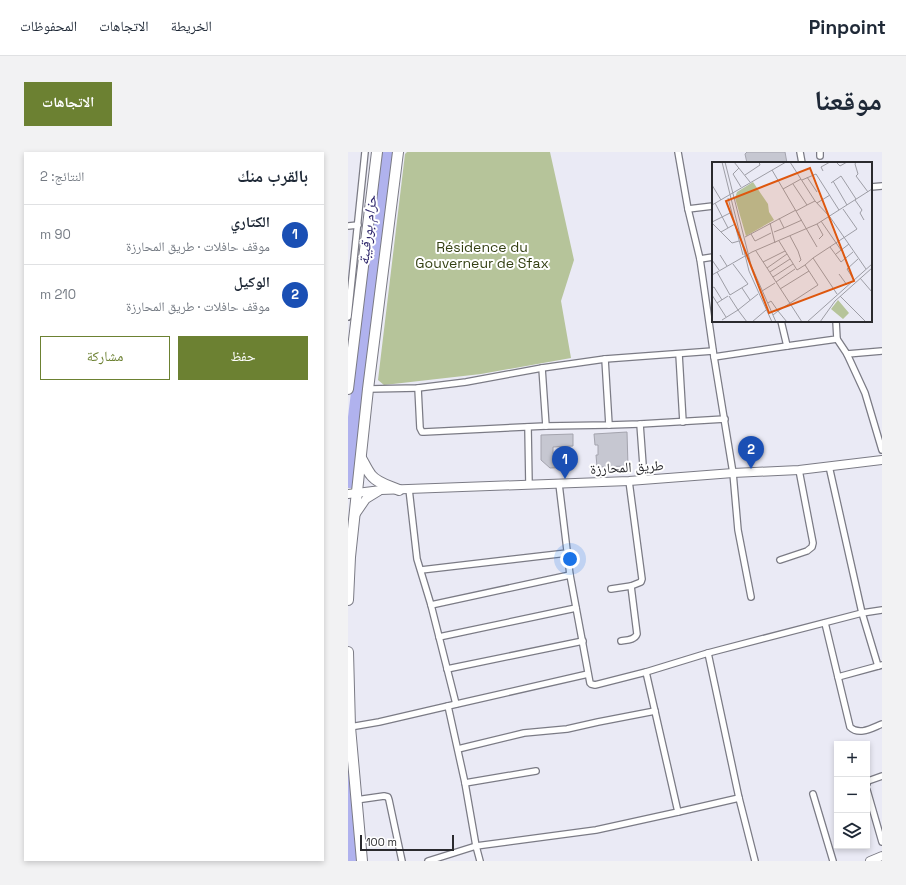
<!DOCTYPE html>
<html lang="ar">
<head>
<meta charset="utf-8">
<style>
  :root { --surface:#fff; --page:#f2f2f3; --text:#1f2937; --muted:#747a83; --line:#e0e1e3; --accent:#6c8132 }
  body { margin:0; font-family:"Space Grotesk","Noto Naskh Arabic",sans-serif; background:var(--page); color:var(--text); direction:rtl }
  .controls { position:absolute; right:12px; bottom:12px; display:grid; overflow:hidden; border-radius:0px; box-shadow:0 2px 6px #0003 }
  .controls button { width:36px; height:36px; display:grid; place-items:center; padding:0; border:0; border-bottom:1px solid var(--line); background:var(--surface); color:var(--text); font:20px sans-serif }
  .scale { position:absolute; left:12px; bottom:10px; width:94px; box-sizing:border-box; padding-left:4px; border:2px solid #2a2a2e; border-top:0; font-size:11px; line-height:14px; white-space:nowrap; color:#2a2a2e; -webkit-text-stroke:3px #fff; paint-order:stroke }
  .you { position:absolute; left:222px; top:407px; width:14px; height:14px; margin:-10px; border:3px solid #fff; border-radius:50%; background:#1a73e8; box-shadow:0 0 0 6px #1a73e833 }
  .badge { display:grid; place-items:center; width:26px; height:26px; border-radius:50%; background:var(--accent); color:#fff; font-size:13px; font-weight:700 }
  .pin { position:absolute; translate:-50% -33px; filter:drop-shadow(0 1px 2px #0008) }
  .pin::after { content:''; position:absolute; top:21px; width:14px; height:12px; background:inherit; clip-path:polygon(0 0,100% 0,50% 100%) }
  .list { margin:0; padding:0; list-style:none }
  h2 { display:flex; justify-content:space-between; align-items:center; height:52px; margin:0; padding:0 16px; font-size:17px }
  h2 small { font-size:13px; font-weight:400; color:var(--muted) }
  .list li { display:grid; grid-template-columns:26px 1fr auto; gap:12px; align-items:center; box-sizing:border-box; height:60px; padding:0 16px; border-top:1px solid var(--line) }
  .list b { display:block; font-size:15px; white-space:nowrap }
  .list p { margin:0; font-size:13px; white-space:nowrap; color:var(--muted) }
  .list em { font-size:13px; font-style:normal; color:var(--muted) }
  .actions { display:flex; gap:8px; padding:12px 16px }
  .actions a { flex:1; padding:9px 0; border:1px solid var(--accent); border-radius:0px; text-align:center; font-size:14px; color:var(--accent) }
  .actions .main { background:var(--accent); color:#fff }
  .icon { flex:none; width:22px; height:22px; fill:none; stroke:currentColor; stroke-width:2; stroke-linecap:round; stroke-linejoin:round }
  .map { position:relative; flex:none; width:534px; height:709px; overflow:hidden; direction:ltr; border-radius:0px }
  header { display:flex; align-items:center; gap:24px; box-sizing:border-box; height:56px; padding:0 20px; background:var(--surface); border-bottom:1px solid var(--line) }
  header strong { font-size:19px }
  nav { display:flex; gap:22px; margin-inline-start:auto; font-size:14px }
  .intro { display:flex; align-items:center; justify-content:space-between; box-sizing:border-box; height:96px; padding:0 24px }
  h1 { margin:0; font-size:28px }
  .button { padding:10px 18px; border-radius:0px; background:var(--accent); color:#fff; font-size:14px; font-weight:700 }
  main { display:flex; gap:24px; padding:0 24px }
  aside { flex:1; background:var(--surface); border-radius:0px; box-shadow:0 2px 6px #0003 }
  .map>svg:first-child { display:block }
  .green { fill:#b6c49a }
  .water { fill:#b0b2ee }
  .building { fill:#c6c7d1; stroke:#a4a4ae }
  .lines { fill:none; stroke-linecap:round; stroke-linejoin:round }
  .street-casing { stroke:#7b7b85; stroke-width:8 }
  .secondary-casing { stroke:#7b7b85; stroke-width:10 }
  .highway-casing { stroke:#7b7b85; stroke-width:12 }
  .street { stroke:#fff; stroke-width:5.5 }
  .secondary { stroke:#fff; stroke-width:8 }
  .highway { stroke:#fff; stroke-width:10 }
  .labels { text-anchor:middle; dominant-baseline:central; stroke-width:4; stroke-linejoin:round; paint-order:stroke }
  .park-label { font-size:14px; fill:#344013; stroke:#fff }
  .street-label { font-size:14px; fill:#2a2a2e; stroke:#fff }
  .water-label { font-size:15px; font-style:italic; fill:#2f276c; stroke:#fff }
  .inset-road { fill:none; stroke:#9d9da5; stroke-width:1 }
  .view { fill:#de570e; fill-opacity:0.15; stroke:#de570e; stroke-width:2 }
  .inset-edge { fill:none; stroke:#2a2a2e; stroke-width:2 }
</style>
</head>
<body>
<header>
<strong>Pinpoint</strong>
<nav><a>الخريطة</a><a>الاتجاهات</a><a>المحفوظات</a></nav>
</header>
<div class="intro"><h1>موقعنا</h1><a class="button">الاتجاهات</a></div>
<main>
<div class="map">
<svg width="534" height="709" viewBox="0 0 534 709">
  <rect width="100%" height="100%" fill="#eaeaf5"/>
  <path class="green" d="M59,0H202L226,108L213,149L223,206L133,222L36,233L30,228L57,2Z"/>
  <g class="water">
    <path d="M32,0H45L5,336H0V265Z"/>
    <path d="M0,597L9,709H0Z"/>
  </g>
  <g class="building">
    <path d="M399,0H437L439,11H399L397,2Z"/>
    <path d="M279,280L280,314L249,315L248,303H250V293H247L246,282Z"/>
    <path d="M225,282V294L205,295V302L208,304L225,303L226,315L202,316L193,308V283Z"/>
  </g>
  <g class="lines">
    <defs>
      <g id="street">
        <path d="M330,0L340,57L352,107L366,205L385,321L390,378L403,445"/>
        <path d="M452,0L454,11"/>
        <path d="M472,0V4"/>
        <path d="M523,35L534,34"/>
        <path d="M340,57L365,54"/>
        <path d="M0,74L10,73"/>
        <path d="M352,107L365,105"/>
        <path d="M0,165L17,0"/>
        <path d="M433,169L439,194L489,187L488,169"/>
        <path d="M489,187L499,202L517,241L534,298"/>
        <path d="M331,202L335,270"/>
        <path d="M499,202L534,199"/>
        <path d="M366,205L439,194"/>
        <path d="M70,236L72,276L74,280H76L198,274L194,216"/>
        <path d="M20,237L70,236L118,230L194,216L257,207L365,199"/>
        <path d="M292,272L296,327"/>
        <path d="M261,273L292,272L377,267"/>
        <path d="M198,274L261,273L257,207"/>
        <path d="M180,275L181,333"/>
        <path d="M481,314L514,461L530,514"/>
        <path d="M61,337L69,407L83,453L108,552"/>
        <path d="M432,408L459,399L464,395L465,391L451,318"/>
        <path d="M73,418L219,401"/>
        <path d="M263,437L283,434"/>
        <path d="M83,453L222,423"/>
        <path d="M477,471L502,575C511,584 524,576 534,572"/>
        <path d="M91,485L228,456"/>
        <path d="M273,489C279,488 287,488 289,482L283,434L293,430L294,427L281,329"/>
        <path d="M360,501L514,461L534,458"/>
        <path d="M99,517L235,489"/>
        <path d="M298,520L360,501L391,646L407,709"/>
        <path d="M490,525L534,513"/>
        <path d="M2,575L31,570L100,554"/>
        <path d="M110,597L176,581L219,577L250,570L307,559"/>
        <path d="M117,631L188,619"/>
        <path d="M519,632L520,629L534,624"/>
        <path d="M519,638L534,690"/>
        <path d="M465,642L485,709"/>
        <path d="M8,648L36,644L40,645L41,648L54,709"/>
        <path d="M330,660L391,646"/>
        <path d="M80,709L128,694L248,678L330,660L298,520L247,533L243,532L242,531L222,423L211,332"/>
        <path d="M132,709L128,694L117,631L100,554L240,522"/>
      </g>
      <g id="secondary">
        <path d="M0,342L33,338L281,329L385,321L451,318L534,308"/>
        <path d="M7,363L18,347L31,339"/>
        <path d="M522,709L534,704"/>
      </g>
      <g id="highway">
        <path d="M0,237L29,0"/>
        <path d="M13,306C16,311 19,318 23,323C29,331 42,334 51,338"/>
        <path d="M0,448L2,405L20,237L50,0"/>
        <path d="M0,500L2,575L14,709"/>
      </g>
    </defs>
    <use href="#street" class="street-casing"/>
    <use href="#secondary" class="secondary-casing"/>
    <use href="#highway" class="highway-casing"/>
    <use href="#street" class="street"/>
    <use href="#secondary" class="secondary"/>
    <use href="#highway" class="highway"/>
  </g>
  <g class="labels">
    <g class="park-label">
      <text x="134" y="95">Résidence du<tspan x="134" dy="16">Gouverneur de Sfax</tspan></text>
    </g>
    <g class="street-label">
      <text transform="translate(279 315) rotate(-3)">طريق المحارزة</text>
    </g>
    <g class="water-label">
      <text transform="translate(19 78) rotate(-83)">حزام بورقيبة</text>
    </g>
  </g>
  <g transform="translate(364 10)">
    <rect width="160" height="160" fill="#eaeaf5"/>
    <path d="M41,20L56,42L57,50L62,58L34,74L23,36L25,30ZM126,138L137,151L131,157L119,147Z" fill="#b6c49a"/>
    <path class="inset-road" d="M10,0L37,109L60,160M13,0L39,103L64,160M22,0L38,20M78,0L103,39L95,43L81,22M124,0L128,4L135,0M144,0L143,2L146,12L144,14L156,30M27,6L21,12L29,25M60,8L105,85M111,9L109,5L118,0M33,13L48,3L47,0M95,15L105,30M90,18L104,12L127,48M121,19L135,43M119,21L129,14L144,37M0,23L9,38M71,27L89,17M16,36L31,93M143,38L150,48L148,51L152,58M103,39L118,55L154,107M3,41L16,66M105,41L118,33M0,43L74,0M84,49L95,43M109,59L129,88M0,60L20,50M0,61L20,81L27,79M58,61L63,81M105,62L111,73L107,77M72,66L90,58M9,70L23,62M62,70L72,66L67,56M39,72L43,79L59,71M78,74L86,89L89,98L87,100M33,75L84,48M67,79L85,108L93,103L106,123L66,149L75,160M118,85L129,100L141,90M44,89L90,160M124,92L137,82M8,93L15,104M101,96L145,67L131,47M0,98L7,108M51,100L73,89M93,103L101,96L125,132M55,106L75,92M5,110L18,133L36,122L21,102M58,110L78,97M127,112L135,123M0,113L40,90L105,62L160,27M61,115L81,102M148,116L160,130M142,118L135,107L146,97M64,120L83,107M0,126L2,125L10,138M30,126L38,138M68,127L97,109M50,129L63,121M0,133L14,155M17,134L26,148L46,132M128,134L154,160M5,141L16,134M56,141L59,139L66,149L61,153M10,158L26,148L35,160M40,160L54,148M95,160L160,102M108,160L123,139L160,106"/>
    <path class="view" d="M98,6L142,119L57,151L14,39Z"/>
    <rect width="160" height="160" class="inset-edge"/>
  </g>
</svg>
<div class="controls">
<button>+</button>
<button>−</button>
<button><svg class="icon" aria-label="layers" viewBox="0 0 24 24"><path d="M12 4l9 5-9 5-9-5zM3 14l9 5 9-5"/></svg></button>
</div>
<div class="scale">100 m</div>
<div class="you"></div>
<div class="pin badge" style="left:217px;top:327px;background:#1a4fb4">1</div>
<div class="pin badge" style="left:403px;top:317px;background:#1a4fb4">2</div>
</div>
<aside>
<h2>بالقرب منك<small>النتائج: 2</small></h2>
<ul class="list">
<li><span class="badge" style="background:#1a4fb4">1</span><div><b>الكتاري</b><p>موقف حافلات · طريق المحارزة</p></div><em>90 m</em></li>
<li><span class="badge" style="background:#1a4fb4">2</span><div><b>الوكيل</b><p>موقف حافلات · طريق المحارزة</p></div><em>210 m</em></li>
</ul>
<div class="actions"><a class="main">حفظ</a><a>مشاركة</a></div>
</aside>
</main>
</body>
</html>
